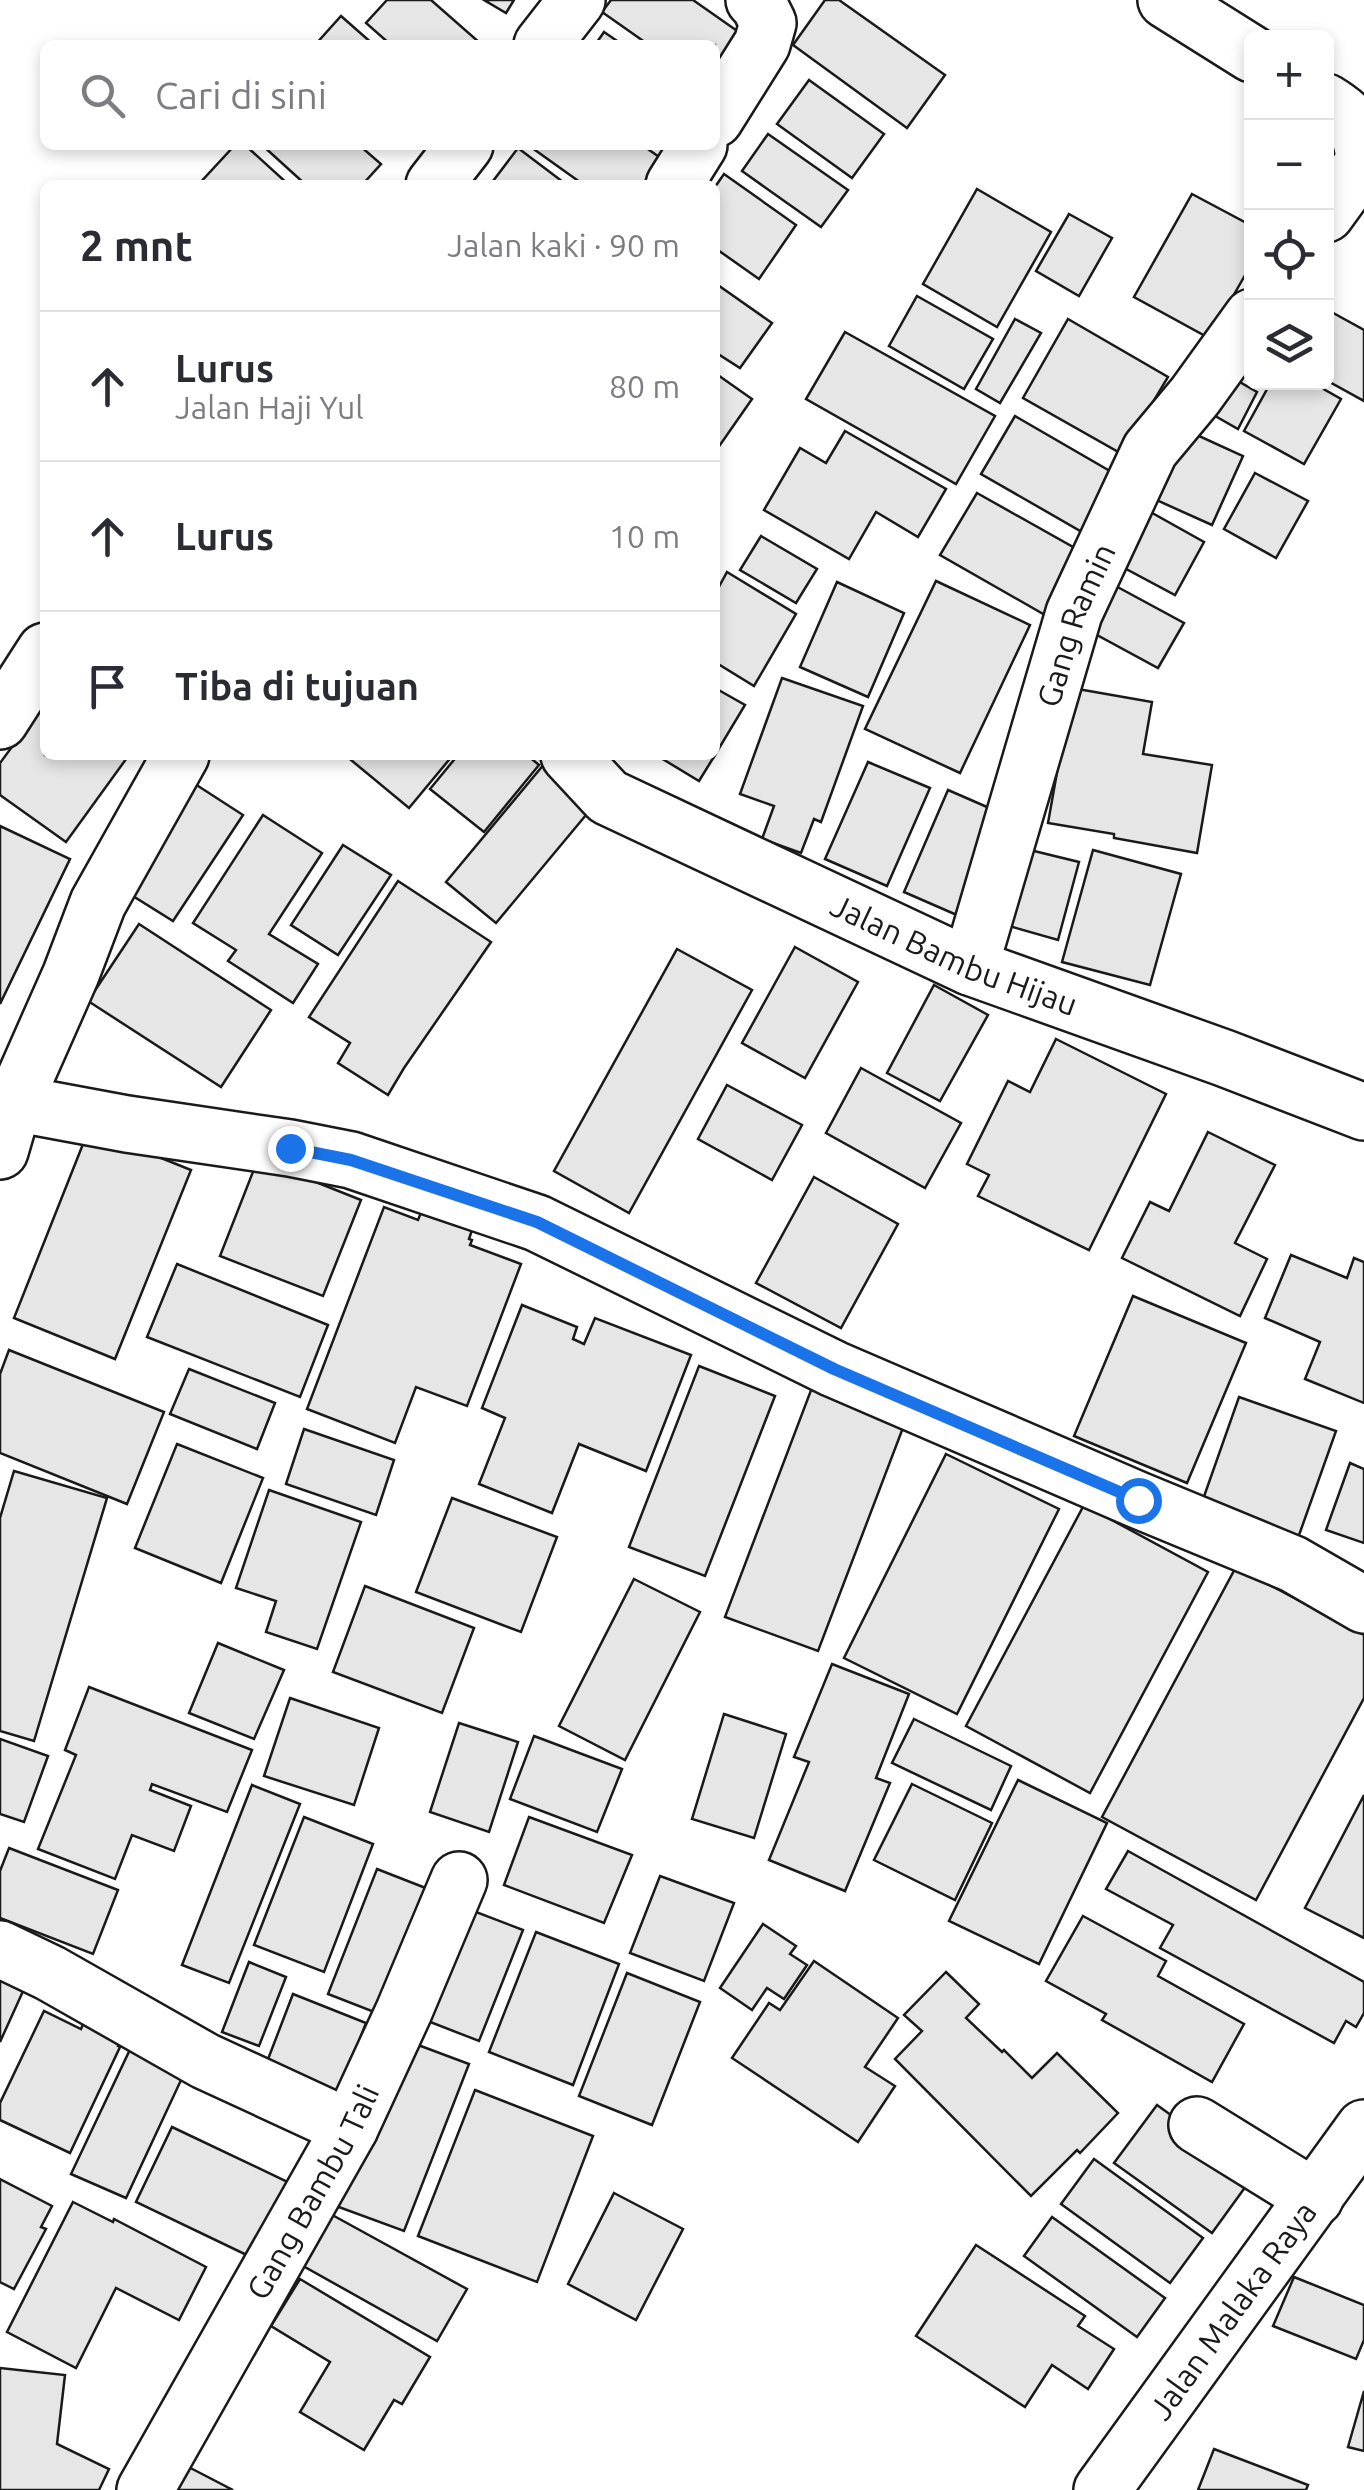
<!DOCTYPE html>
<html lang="id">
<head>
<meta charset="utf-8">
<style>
  :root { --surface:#fff; --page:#f7f7f7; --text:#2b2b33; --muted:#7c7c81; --line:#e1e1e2 }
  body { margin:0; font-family:Ubuntu,sans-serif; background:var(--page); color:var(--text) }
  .controls { position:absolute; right:30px; top:30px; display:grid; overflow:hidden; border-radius:15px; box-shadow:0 5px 15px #0003 }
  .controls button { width:90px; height:90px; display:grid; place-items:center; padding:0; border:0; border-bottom:2px solid var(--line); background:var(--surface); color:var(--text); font:50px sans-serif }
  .stop { position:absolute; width:30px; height:30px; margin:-22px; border:8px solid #1a73e8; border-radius:50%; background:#fff }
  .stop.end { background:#1a73e8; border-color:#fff; box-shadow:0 2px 10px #0008 }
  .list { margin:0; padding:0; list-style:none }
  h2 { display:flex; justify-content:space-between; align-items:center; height:130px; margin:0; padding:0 40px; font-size:42px }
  h2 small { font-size:32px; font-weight:400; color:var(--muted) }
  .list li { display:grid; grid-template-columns:65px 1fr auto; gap:30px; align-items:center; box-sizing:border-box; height:150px; padding:0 40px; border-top:2px solid var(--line) }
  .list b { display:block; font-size:38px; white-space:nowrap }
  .list p { margin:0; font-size:32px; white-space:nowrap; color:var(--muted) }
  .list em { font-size:32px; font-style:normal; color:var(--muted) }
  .icon { flex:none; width:55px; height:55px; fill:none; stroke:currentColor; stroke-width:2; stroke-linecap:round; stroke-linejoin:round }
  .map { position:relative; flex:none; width:1364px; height:2490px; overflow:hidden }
  .search { position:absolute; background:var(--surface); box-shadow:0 5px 15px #0003; left:40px; top:40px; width:680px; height:110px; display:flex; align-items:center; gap:25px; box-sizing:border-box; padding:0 35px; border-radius:15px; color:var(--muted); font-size:38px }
  .panel { position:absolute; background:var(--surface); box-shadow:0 5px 15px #0003; left:40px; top:180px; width:680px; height:580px; border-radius:15px }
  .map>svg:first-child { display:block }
  .building { fill:#e6e6e6; stroke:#1a1a1a; stroke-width:2.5 }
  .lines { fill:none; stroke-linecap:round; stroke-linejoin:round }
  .minor-casing { stroke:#1a1a1a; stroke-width:60 }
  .minor { stroke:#fff; stroke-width:55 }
  .route { stroke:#1a73e8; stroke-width:12 }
  .labels { text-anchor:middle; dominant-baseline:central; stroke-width:8; stroke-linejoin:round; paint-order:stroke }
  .street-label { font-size:32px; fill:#1a1a1a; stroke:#fff }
</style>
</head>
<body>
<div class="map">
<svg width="1364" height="2490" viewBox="0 0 1364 2490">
  <rect width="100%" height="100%" fill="#fff"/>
  <g class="building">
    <path d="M387,0H431L480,43L478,45H391L366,23Z"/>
    <path d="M484,0H514L506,13Z"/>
    <path d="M611,0H693L743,35L715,76V45H649L602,12Z"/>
    <path d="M825,0H839L945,75L907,128L793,45Z"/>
    <path d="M341,16L374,45H315Z"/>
    <path d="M604,32L623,45H595Z"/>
    <path d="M809,80L884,134L852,178L777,124Z"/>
    <path d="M768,134L848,190L821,227L742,171Z"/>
    <path d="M235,145H245L289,185H198Z"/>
    <path d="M262,145H359L381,164L362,185H306Z"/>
    <path d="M528,145H642L665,161L647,185H584Z"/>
    <path d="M518,148L567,185H490Z"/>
    <path d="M724,174L796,225L759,279L715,248V187Z"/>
    <path d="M977,189L1051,232L997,327L923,284Z"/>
    <path d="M1192,194L1252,226V263L1209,338L1134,297Z"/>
    <path d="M1069,214L1112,238L1079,296L1036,271Z"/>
    <path d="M715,283L772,323L740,368L715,352Z"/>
    <path d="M917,296L993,339L964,389L889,346Z"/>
    <path d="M1326,309L1364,330V401L1326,380Z"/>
    <path d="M1015,319L1041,333L1000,403L976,389Z"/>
    <path d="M1068,319L1168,377L1122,454L1023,398Z"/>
    <path d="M845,332L995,416L956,484L806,399Z"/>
    <path d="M715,373L752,399L720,445L715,441Z"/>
    <path d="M1224,373L1257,392L1238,429L1203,409Z"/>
    <path d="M1271,382H1311L1341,399L1304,464L1244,431Z"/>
    <path d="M1015,416L1115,474L1082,532L981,474Z"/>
    <path d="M1175,425L1243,456L1212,525L1143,494Z"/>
    <path d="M845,431L946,489L918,537L876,512L849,559L764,510L800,448L826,463Z"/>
    <path d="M1255,473L1308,501L1276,558L1224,529Z"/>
    <path d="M977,493L1089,556L1052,619L940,555Z"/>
    <path d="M1145,509L1204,542L1175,595L1115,563Z"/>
    <path d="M761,536L817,569L796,603L740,570Z"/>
    <path d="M727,572L796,614L754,686L715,662V594Z"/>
    <path d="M936,581L1030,625L960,773L865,729Z"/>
    <path d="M837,582L904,613L868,697L800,667Z"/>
    <path d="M1112,584L1184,623L1158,668L1086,629Z"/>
    <path d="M782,678L863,706L821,822L814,819L801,853L762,839L774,806L740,794Z"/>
    <path d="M715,688L745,705L715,755Z"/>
    <path d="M1072,688L1152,702L1143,754L1212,765L1197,853L1114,838V834L1048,823Z"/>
    <path d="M45,702V755H129L66,842L0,795V763Z"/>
    <path d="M345,755H453L409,808Z"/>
    <path d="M458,755H527L539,765L484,832L430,789Z"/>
    <path d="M656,755H715L699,781Z"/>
    <path d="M868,762L930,788L887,886L825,859Z"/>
    <path d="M545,763L596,803L496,923L446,882Z"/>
    <path d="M195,784L243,815L173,921L125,891Z"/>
    <path d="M948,790L1010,817L966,919L904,892Z"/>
    <path d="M263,815L322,853L269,934L318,964L293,1003L228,961L236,950L193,923Z"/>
    <path d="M0,826L70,859L0,1004Z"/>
    <path d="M343,845L391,875L338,955L291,925Z"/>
    <path d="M1030,850L1079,862L1058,940L1009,926Z"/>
    <path d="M1093,850L1181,874L1150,985L1062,962Z"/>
    <path d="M398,881L491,942L404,1068L388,1095L338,1063L350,1043L309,1017Z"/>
    <path d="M139,924L271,1010L221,1087L88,1001Z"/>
    <path d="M795,947L858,982L805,1078L742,1043Z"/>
    <path d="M677,949L752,990L629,1213L554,1171Z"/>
    <path d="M934,985L988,1015L940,1101L887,1073Z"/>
    <path d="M1056,1039L1166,1094L1089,1250L978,1196L989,1175L967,1164L1008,1081L1030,1092Z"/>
    <path d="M861,1068L961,1123L925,1188L826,1133Z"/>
    <path d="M727,1085L802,1125L772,1180L698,1139Z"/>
    <path d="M89,1129L191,1170L115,1359L14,1318Z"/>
    <path d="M1208,1132L1275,1165L1235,1243L1267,1259L1240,1316L1122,1258L1150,1202L1169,1211Z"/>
    <path d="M258,1159L361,1200L323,1296L220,1256Z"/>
    <path d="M814,1177L898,1224L841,1328L756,1283Z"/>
    <path d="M425,1203L475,1221L469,1239L472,1240L470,1245L521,1264L467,1406L416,1387L395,1443L307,1409L384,1207L418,1220Z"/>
    <path d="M1291,1255L1347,1278L1354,1258L1364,1262V1403L1305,1379L1320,1342L1265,1318Z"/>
    <path d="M177,1264L328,1325L300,1397L147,1337Z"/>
    <path d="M1133,1296L1246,1343L1187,1483L1074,1436Z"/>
    <path d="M522,1305L577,1327L573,1339L584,1344L595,1318L691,1355L646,1471L579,1444L552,1513L479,1484L505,1418L482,1408Z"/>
    <path d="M9,1350L164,1412L127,1504L0,1453V1374Z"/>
    <path d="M699,1366L775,1396L705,1576L629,1547Z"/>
    <path d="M189,1369L275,1403L257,1449L170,1414Z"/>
    <path d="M816,1377L909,1412L818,1651L725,1617Z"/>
    <path d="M1239,1397L1336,1431L1298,1538L1201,1505Z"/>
    <path d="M304,1429L394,1460L376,1515L286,1484Z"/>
    <path d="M177,1444L263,1478L221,1583L135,1548Z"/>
    <path d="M946,1454L1059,1509L957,1714L844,1658Z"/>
    <path d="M1350,1463L1364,1469V1543L1326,1530Z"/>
    <path d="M14,1471L107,1498L34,1741L0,1731V1518Z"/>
    <path d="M269,1490L361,1522L317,1649L266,1632L276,1601L236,1588Z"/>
    <path d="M452,1498L557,1537L521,1632L416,1592Z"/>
    <path d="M1084,1505L1208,1572L1090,1793L966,1726Z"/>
    <path d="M1236,1567L1364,1635V1698L1256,1900L1102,1817Z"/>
    <path d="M634,1579L700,1612L625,1760L559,1726Z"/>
    <path d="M365,1586L474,1628L442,1713L333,1672Z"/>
    <path d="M218,1643L284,1670L254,1739L189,1713Z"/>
    <path d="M832,1664L909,1694L876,1778L890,1783L845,1891L769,1860L809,1762L794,1757Z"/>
    <path d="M89,1687L252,1750L227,1812L152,1784L150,1790L191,1806L174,1851L132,1835L115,1879L38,1849L76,1755L65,1750Z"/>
    <path d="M290,1698L379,1728L354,1805L264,1776Z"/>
    <path d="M724,1714L786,1734L754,1838L692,1819Z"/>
    <path d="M914,1719L1011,1766L991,1810L892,1763Z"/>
    <path d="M459,1723L518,1742L489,1832L430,1812Z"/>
    <path d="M534,1736L622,1769L597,1832L510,1799Z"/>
    <path d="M0,1739L48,1756L24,1822L0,1814Z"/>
    <path d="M1018,1780L1107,1823L1039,1964L949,1921Z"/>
    <path d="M912,1784L992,1823L955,1900L874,1860Z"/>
    <path d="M252,1785L300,1804L229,1983L182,1965Z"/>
    <path d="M1364,1795V1938L1305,1908Z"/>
    <path d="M304,1817L373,1844L324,1972L254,1945Z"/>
    <path d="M529,1817L632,1855L604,1923L504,1885Z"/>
    <path d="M9,1848L118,1890L93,1954L0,1918V1871Z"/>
    <path d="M1128,1851L1364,1982V2013L1356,2027L1346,2021L1334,2043L1160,1948L1173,1925L1106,1889Z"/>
    <path d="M377,1869L441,1894L392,2019L328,1994Z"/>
    <path d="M660,1876L734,1903L704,1981L630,1953Z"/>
    <path d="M463,1907L523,1930L479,2041L420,2018Z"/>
    <path d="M1083,1916L1166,1961L1158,1976L1244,2024L1212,2082L1102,2020L1106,2014L1046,1981Z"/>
    <path d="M763,1924L796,1946L790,1954L807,1965L784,1999L767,1988L752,2010L720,1988Z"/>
    <path d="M536,1932L619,1964L573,2085L489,2052Z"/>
    <path d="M814,1961L898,2018L865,2067L895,2086L858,2142L732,2058L769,2003L780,2010Z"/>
    <path d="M249,1962L286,1977L259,2046L222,2032Z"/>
    <path d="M946,1972L979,2004L966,2018L1002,2052L1004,2050L1032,2078L1057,2053L1118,2113L1080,2153L1077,2150L1031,2196L895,2059L922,2031L904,2015Z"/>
    <path d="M627,1973L700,2002L652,2125L579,2096Z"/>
    <path d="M0,1976L24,1989L0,2042Z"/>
    <path d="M293,1994L366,2023L338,2095L265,2067Z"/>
    <path d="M89,2010L126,2027L118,2046L120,2047L70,2153L0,2120V2103L44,2011L81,2029Z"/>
    <path d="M135,2039L189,2063L126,2198L71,2174Z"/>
    <path d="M402,2039L469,2064L404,2231L336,2206Z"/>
    <path d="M475,2090L593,2136L537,2282L418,2236Z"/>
    <path d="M1157,2105L1254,2175L1212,2233L1114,2163Z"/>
    <path d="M172,2127L292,2184L255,2259L136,2202Z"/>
    <path d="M1094,2159L1203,2238L1170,2283L1061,2204Z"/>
    <path d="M0,2179L52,2206L41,2227L46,2229L14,2289L0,2282Z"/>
    <path d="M614,2193L683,2229L636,2320L568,2284Z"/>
    <path d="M73,2202L113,2222L114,2219L206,2267L179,2320L116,2288L76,2368L7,2332Z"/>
    <path d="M325,2211L467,2289L437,2341L296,2262Z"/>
    <path d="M1052,2217L1165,2298L1137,2337L1024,2256Z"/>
    <path d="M976,2245L1085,2316L1078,2326L1114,2349L1088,2389L1052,2365L1025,2407L916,2336Z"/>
    <path d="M1294,2277L1364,2305V2340L1356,2359L1273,2326Z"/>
    <path d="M300,2279L430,2357L402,2404L394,2400L364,2450L300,2412L330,2362L271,2326Z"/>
    <path d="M0,2368L65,2375L57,2444L109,2469L99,2490H0Z"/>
    <path d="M1364,2391V2451L1348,2447Z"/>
    <path d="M1214,2449L1308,2485L1306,2490H1198Z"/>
    <path d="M177,2461L233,2490H162Z"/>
  </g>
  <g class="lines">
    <defs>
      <g id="minor">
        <path d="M1166,0L1252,54"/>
        <path d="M542,45L577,0"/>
        <path d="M1326,102C1352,118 1361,128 1364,159"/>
        <path d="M715,119L762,44L768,23L759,5L754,0"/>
        <path d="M434,185L465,145"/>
        <path d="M674,185L699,145"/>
        <path d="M1326,214L1364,162"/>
        <path d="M0,721L45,651"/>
        <path id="s1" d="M569,755L608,797L970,967L1224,1058L1364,1112"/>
        <path id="s2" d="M970,967L1074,613L1150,450L1195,396L1252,317"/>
        <path d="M14,1103L127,1124L290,1148L351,1160L537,1223L834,1369L1138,1500L1293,1564L1364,1605"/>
        <path d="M0,1151L14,1103L71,974L98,903L181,755"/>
        <path d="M0,1949L50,1973L205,2061L350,2128"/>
        <path d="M1197,2125L1315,2198"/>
        <path id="s3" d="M145,2490L350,2128L404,2011L459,1880"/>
        <path id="s4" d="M1102,2490L1364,2128"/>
      </g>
    </defs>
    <use href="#minor" class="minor-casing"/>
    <use href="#minor" class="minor"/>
  </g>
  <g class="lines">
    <path class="route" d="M290,1148L351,1160L537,1222L834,1369L1138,1500"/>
  </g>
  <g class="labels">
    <g class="street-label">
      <text stroke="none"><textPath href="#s2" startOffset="358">Gang Ramin</textPath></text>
      <text stroke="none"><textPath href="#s1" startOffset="438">Jalan Bambu Hijau</textPath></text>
      <text stroke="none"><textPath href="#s3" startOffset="342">Gang Bambu Tali</textPath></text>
      <text stroke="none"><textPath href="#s4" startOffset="222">Jalan Malaka Raya</textPath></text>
    </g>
  </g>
</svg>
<div class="controls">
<button>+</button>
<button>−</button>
<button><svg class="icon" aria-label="locate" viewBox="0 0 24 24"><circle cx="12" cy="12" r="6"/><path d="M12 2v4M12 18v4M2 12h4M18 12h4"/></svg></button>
<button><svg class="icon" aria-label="layers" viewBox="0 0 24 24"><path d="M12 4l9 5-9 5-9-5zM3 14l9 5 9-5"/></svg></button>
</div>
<div class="stop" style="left:1138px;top:1500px"></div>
<div class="stop end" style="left:290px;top:1148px"></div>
<div class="search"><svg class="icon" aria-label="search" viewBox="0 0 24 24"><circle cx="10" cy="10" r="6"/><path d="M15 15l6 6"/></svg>Cari di sini</div>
<section class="panel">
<h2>2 mnt<small>Jalan kaki · 90 m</small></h2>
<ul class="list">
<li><svg class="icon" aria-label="ahead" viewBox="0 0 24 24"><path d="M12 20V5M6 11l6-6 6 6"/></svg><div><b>Lurus</b><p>Jalan Haji Yul</p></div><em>80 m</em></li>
<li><svg class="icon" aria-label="ahead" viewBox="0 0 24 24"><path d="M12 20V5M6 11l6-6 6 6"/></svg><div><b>Lurus</b></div><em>10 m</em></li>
<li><svg class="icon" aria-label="arrive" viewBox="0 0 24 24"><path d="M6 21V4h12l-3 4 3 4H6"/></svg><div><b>Tiba di tujuan</b></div></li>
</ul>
</section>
</div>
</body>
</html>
